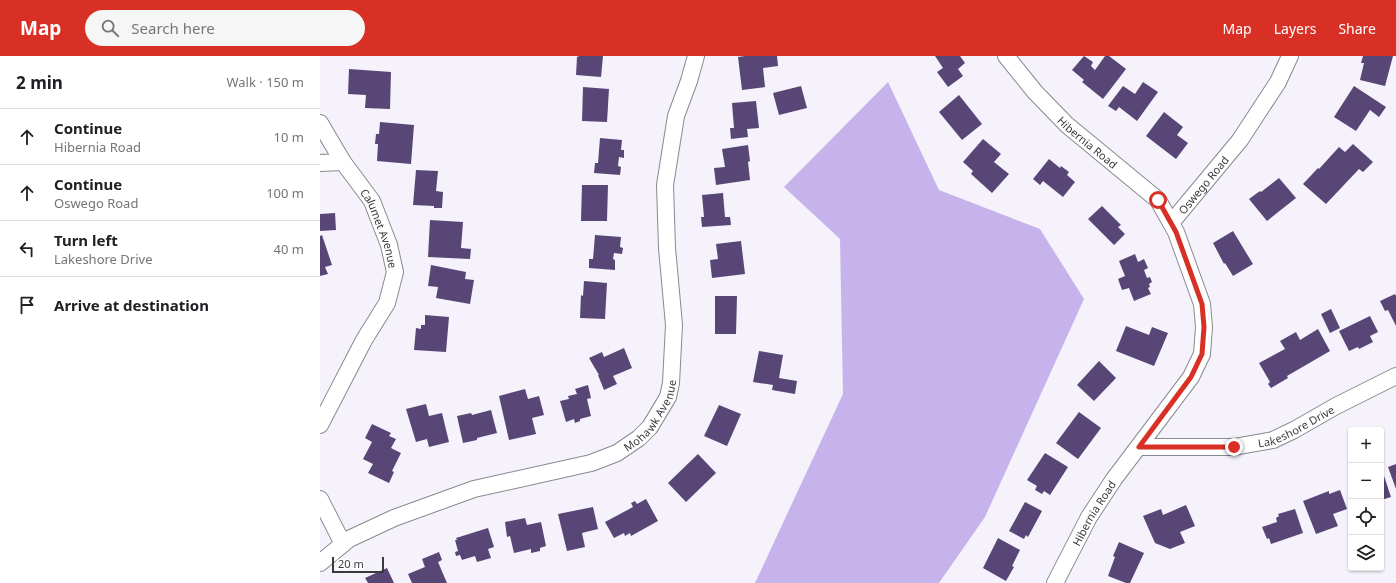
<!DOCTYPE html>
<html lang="en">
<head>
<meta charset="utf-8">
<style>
  :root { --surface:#fff; --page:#f6f6f6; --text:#202124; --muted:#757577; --line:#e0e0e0; --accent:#d93025 }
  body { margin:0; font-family:"Noto Sans",sans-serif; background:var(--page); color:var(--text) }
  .controls { position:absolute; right:12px; bottom:12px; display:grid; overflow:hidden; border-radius:4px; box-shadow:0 1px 3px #0004 }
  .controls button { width:36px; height:36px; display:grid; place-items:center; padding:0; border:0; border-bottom:1px solid var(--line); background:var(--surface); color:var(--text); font:20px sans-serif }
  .scale { position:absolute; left:12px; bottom:10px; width:52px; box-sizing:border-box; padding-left:4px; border:2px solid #3a393c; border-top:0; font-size:11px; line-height:14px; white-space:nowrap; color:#3a393c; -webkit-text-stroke:3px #fff; paint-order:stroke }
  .stop { position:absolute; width:12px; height:12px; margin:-9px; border:3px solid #d93025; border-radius:50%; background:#fff }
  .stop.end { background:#d93025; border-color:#fff; box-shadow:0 1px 4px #0008 }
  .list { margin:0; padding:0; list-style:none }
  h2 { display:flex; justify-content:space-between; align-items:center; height:52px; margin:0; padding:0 16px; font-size:17px }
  h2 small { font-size:13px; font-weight:400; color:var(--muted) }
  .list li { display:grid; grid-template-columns:26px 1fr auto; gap:12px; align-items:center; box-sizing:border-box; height:56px; padding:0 16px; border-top:1px solid var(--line) }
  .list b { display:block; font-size:15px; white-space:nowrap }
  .list p { margin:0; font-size:13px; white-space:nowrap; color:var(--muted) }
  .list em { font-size:13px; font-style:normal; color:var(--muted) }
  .icon { flex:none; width:22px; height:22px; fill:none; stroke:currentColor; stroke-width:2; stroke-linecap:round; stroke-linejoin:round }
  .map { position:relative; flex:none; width:1076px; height:527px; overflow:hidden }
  header { display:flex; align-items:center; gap:24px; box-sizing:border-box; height:56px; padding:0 20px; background:var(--accent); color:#fff }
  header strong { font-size:19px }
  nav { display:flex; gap:22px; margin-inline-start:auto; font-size:14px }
  .search { width:280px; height:36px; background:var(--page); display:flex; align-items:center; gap:10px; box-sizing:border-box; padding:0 14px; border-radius:22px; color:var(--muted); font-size:15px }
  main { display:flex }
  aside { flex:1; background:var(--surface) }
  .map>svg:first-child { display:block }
  .forest { fill:#c6b3eb }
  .building { fill:#584676 }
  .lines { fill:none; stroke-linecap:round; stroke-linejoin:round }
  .minor-casing { stroke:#8a8890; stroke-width:18 }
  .minor { stroke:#fff; stroke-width:16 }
  .route { stroke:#d93025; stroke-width:5 }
  .labels { text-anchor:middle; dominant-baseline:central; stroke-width:4; stroke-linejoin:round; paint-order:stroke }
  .street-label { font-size:11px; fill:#3a393c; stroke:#fff }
</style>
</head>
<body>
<header>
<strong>Map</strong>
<div class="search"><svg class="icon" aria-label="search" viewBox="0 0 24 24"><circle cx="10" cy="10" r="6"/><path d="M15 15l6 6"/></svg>Search here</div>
<nav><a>Map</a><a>Layers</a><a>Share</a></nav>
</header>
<main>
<aside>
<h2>2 min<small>Walk · 150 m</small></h2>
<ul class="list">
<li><svg class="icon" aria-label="ahead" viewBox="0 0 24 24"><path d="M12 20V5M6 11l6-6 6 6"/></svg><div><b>Continue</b><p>Hibernia Road</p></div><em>10 m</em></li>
<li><svg class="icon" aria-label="ahead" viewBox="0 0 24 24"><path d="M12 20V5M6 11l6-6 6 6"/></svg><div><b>Continue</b><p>Oswego Road</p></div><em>100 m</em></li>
<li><svg class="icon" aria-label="left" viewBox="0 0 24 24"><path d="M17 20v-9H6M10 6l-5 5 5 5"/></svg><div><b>Turn left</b><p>Lakeshore Drive</p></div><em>40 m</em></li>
<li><svg class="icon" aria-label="arrive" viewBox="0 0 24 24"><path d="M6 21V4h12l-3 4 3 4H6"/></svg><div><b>Arrive at destination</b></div></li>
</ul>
</aside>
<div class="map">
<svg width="1076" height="527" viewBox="0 0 1076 527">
  <rect width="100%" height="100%" fill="#f5f2fb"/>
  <path class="forest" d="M568,26L619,134L720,173L764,243L665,461L619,527H435L523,338L520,183L464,131Z"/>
  <g class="building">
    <path d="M259,0H283L281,21L256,19L257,1Z"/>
    <path d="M425,0H457L458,10L443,12L445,31L422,34L418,1Z"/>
    <path d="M615,0H640L645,7L638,13L643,20L628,31L617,16L623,12Z"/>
    <path d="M764,0L773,6L771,10L775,14L785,0H789L806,13L783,43L762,26L764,24L752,14Z"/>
    <path d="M1043,0H1073L1065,30L1040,24L1044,7H1041Z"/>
    <path d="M29,13L71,16L70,53L45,52L46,39L28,38Z"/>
    <path d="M823,26L838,36L817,65L799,51L796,55L788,50L803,30L815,38Z"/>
    <path d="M481,30L487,52L459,59L453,37Z"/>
    <path d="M1034,30L1066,51L1059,61L1050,54L1036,75L1014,61Z"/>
    <path d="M263,31L289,33L287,66L262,65Z"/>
    <path d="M639,39L662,68L642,84L619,56Z"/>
    <path d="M436,45L439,72L427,73L428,81L411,83L410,72H414L412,47Z"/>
    <path d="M844,56L863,71L857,79L868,87L856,103L826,80Z"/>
    <path d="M60,66L94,69L91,108L57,105L58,88H55L56,78H59Z"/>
    <path d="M280,82L302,84L301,94H304V102L299,101L298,110L301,111L300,119L274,117L275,107H278Z"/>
    <path d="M663,83L681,98L674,106L689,118L672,137L651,118L653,115L643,106Z"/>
    <path d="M1033,88L1053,106L1043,116L1039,113L1006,148L983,128L998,112L999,113L1019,91L1025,96Z"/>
    <path d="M428,89L430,105L428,106L430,124L396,129L394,112L405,111L402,93Z"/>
    <path d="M729,103L740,112L741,110L749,116L747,119L755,126L743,141L723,125L720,129L713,123Z"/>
    <path d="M96,114L118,115L116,135L123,136L122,152H114V150L93,149Z"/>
    <path d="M959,122L976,142L947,165L929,143L940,135L941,136Z"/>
    <path d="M262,129H288L287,165H261Z"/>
    <path d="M403,137L405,161H410L411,169L382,171L381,161H384L382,139Z"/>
    <path d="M782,150L801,169L798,171L805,178L794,189L768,163Z"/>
    <path d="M15,157L16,174L0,175V158Z"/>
    <path d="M110,164L143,166L141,192L151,193L150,203L108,201Z"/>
    <path d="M913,175L933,208L913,220L905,207L904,208L893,187Z"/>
    <path d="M2,179L12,209L5,211L8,218L0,220V180Z"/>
    <path d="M275,179L301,181L300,191L303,192L302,198L294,197L293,203L295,204V214L269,212V203H273Z"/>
    <path d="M421,185L425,218L392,222L390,204L398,203L396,188Z"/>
    <path d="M815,198L818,206L824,203L828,212L824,214L827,222L830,221L832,226L829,228L830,231L828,232L831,238L814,245L809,232L802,234L798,223L805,220L799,205Z"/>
    <path d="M111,209L146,216L145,223L154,224L150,248L116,242L118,231L108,230Z"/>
    <path d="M264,225L287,227L285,263L260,262L261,239L263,240Z"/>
    <path d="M1075,238L1076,240V270L1068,254L1065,255L1060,245Z"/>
    <path d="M395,240H417L416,278H395Z"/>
    <path d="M1011,253L1020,272L1010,277L1001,258Z"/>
    <path d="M105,259L129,261L126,296L94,294L96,272L101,273V269H105Z"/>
    <path d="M1050,260L1058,276L1050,280L1053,286L1039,293L1038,291L1029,295L1019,275Z"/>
    <path d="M806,270L829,279L832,271L848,277L834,310L796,295Z"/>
    <path d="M998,273L1010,295L967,320L968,322L951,332L948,328L950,326L939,307L965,293L960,285L976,276L980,284Z"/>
    <path d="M304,292L312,312L293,320L297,328L284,334L278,319H279L269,302L282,296L284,301Z"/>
    <path d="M439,295L463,299L459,322L477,325L475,338L452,334L453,329L433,326Z"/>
    <path d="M779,305L796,322L774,345L757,329Z"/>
    <path d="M268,329L271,342L267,343L271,360L260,363V365L255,367L254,363L246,366L240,345L249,343L248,340L257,338L255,333Z"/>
    <path d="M205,333L208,343L219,340L224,359L212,362L216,378L189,384L179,340Z"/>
    <path d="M106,348L109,360L122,357L129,386L109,391L107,383L96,386L86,353Z"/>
    <path d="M399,349L421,358L407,390L384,380Z"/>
    <path d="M171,354L177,377L157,382V384L143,387L137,360L151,357L152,359Z"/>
    <path d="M759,356L781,372L758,403L736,387Z"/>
    <path d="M52,368L71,377L69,380L76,383L71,392L81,397L72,415L74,416L69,427L48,417L53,408L43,403L52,386L45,382Z"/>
    <path d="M725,397L748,411L730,439L724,435L722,438L715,434L717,430L707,424Z"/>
    <path d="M378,398L396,417L366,446L348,427Z"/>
    <path d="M1076,408V433L1068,411Z"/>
    <path d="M1063,417L1071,441L1061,444V418Z"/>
    <path d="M1020,434L1027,453L1013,458L1018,470L996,478L983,445L1009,435V438Z"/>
    <path d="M326,443L338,465L311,480L310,477L305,480L304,477L294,482L285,466L313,451L311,447L315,445L317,448Z"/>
    <path d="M705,446L722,455L708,481L706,479L704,483L689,475Z"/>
    <path d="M866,449L875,470L860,476L865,487L850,493L835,487L823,460L841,453L843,459Z"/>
    <path d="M273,451L278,473L262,477L265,491L247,495L238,458Z"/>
    <path d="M975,453L983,477L951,488L949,482L947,483L942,471L957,466L956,462L959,460L958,458Z"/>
    <path d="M205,462L207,469L221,466L226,490L220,492V495L211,497V493L194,497L190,480L187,481L185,466Z"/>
    <path d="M168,472L174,491L168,493L171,502L157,506L155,500L142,504L140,499L136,500L135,496L138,495L135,484H137L136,482Z"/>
    <path d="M678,482L700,494L692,510L694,511L686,525L663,512Z"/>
    <path d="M799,486L824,497L810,527H806L788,520L795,501L793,500Z"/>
    <path d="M119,496L122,504L118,506L127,527H92L88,518L105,511L102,503Z"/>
    <path d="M67,512L74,527H48L45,522Z"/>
  </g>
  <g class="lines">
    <defs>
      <g id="minor">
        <path id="s1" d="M686,0L715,36L747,69L838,144L851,167"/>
        <path id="s2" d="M0,67L23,106L52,145L69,189L75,216L67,247L44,284L0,369"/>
        <path d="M0,107L23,106"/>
        <path id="s3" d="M819,391H914L953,384L974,374L1016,350L1076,320"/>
        <path d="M0,443L23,488"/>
        <path id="s4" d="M0,507L29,483L74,462L154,433L271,407L297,397L319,382L330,371L348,341L351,327L354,269L347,192L345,129L356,60L369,25L376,0"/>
        <path id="s5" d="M735,527L769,461L794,423L871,321L882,298L884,271L882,248L856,176L851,167L920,84L958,26L970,0"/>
      </g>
    </defs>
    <use href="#minor" class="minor-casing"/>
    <use href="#minor" class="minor"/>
  </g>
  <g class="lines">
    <path class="route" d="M838,144L856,176L882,248L884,271L882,298L871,321L819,391H914"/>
  </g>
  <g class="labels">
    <g class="street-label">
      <text stroke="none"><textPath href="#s1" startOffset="119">Hibernia Road</textPath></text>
      <text stroke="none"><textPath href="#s5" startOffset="460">Oswego Road</textPath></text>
      <text stroke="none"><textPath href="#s2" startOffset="122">Calumet Avenue</textPath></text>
      <text stroke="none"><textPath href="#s4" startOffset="372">Mohawk Avenue</textPath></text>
      <text stroke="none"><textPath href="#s3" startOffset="161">Lakeshore Drive</textPath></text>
      <text stroke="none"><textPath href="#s5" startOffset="80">Hibernia Road</textPath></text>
    </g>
  </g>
</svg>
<div class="controls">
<button>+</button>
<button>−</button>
<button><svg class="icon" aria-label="locate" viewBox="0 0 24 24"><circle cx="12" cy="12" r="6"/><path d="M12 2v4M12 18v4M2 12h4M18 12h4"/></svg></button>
<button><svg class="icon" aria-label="layers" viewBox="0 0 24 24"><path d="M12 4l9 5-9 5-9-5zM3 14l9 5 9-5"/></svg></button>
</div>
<div class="scale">20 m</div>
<div class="stop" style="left:838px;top:144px"></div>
<div class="stop end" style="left:914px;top:391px"></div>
</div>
</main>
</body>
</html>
